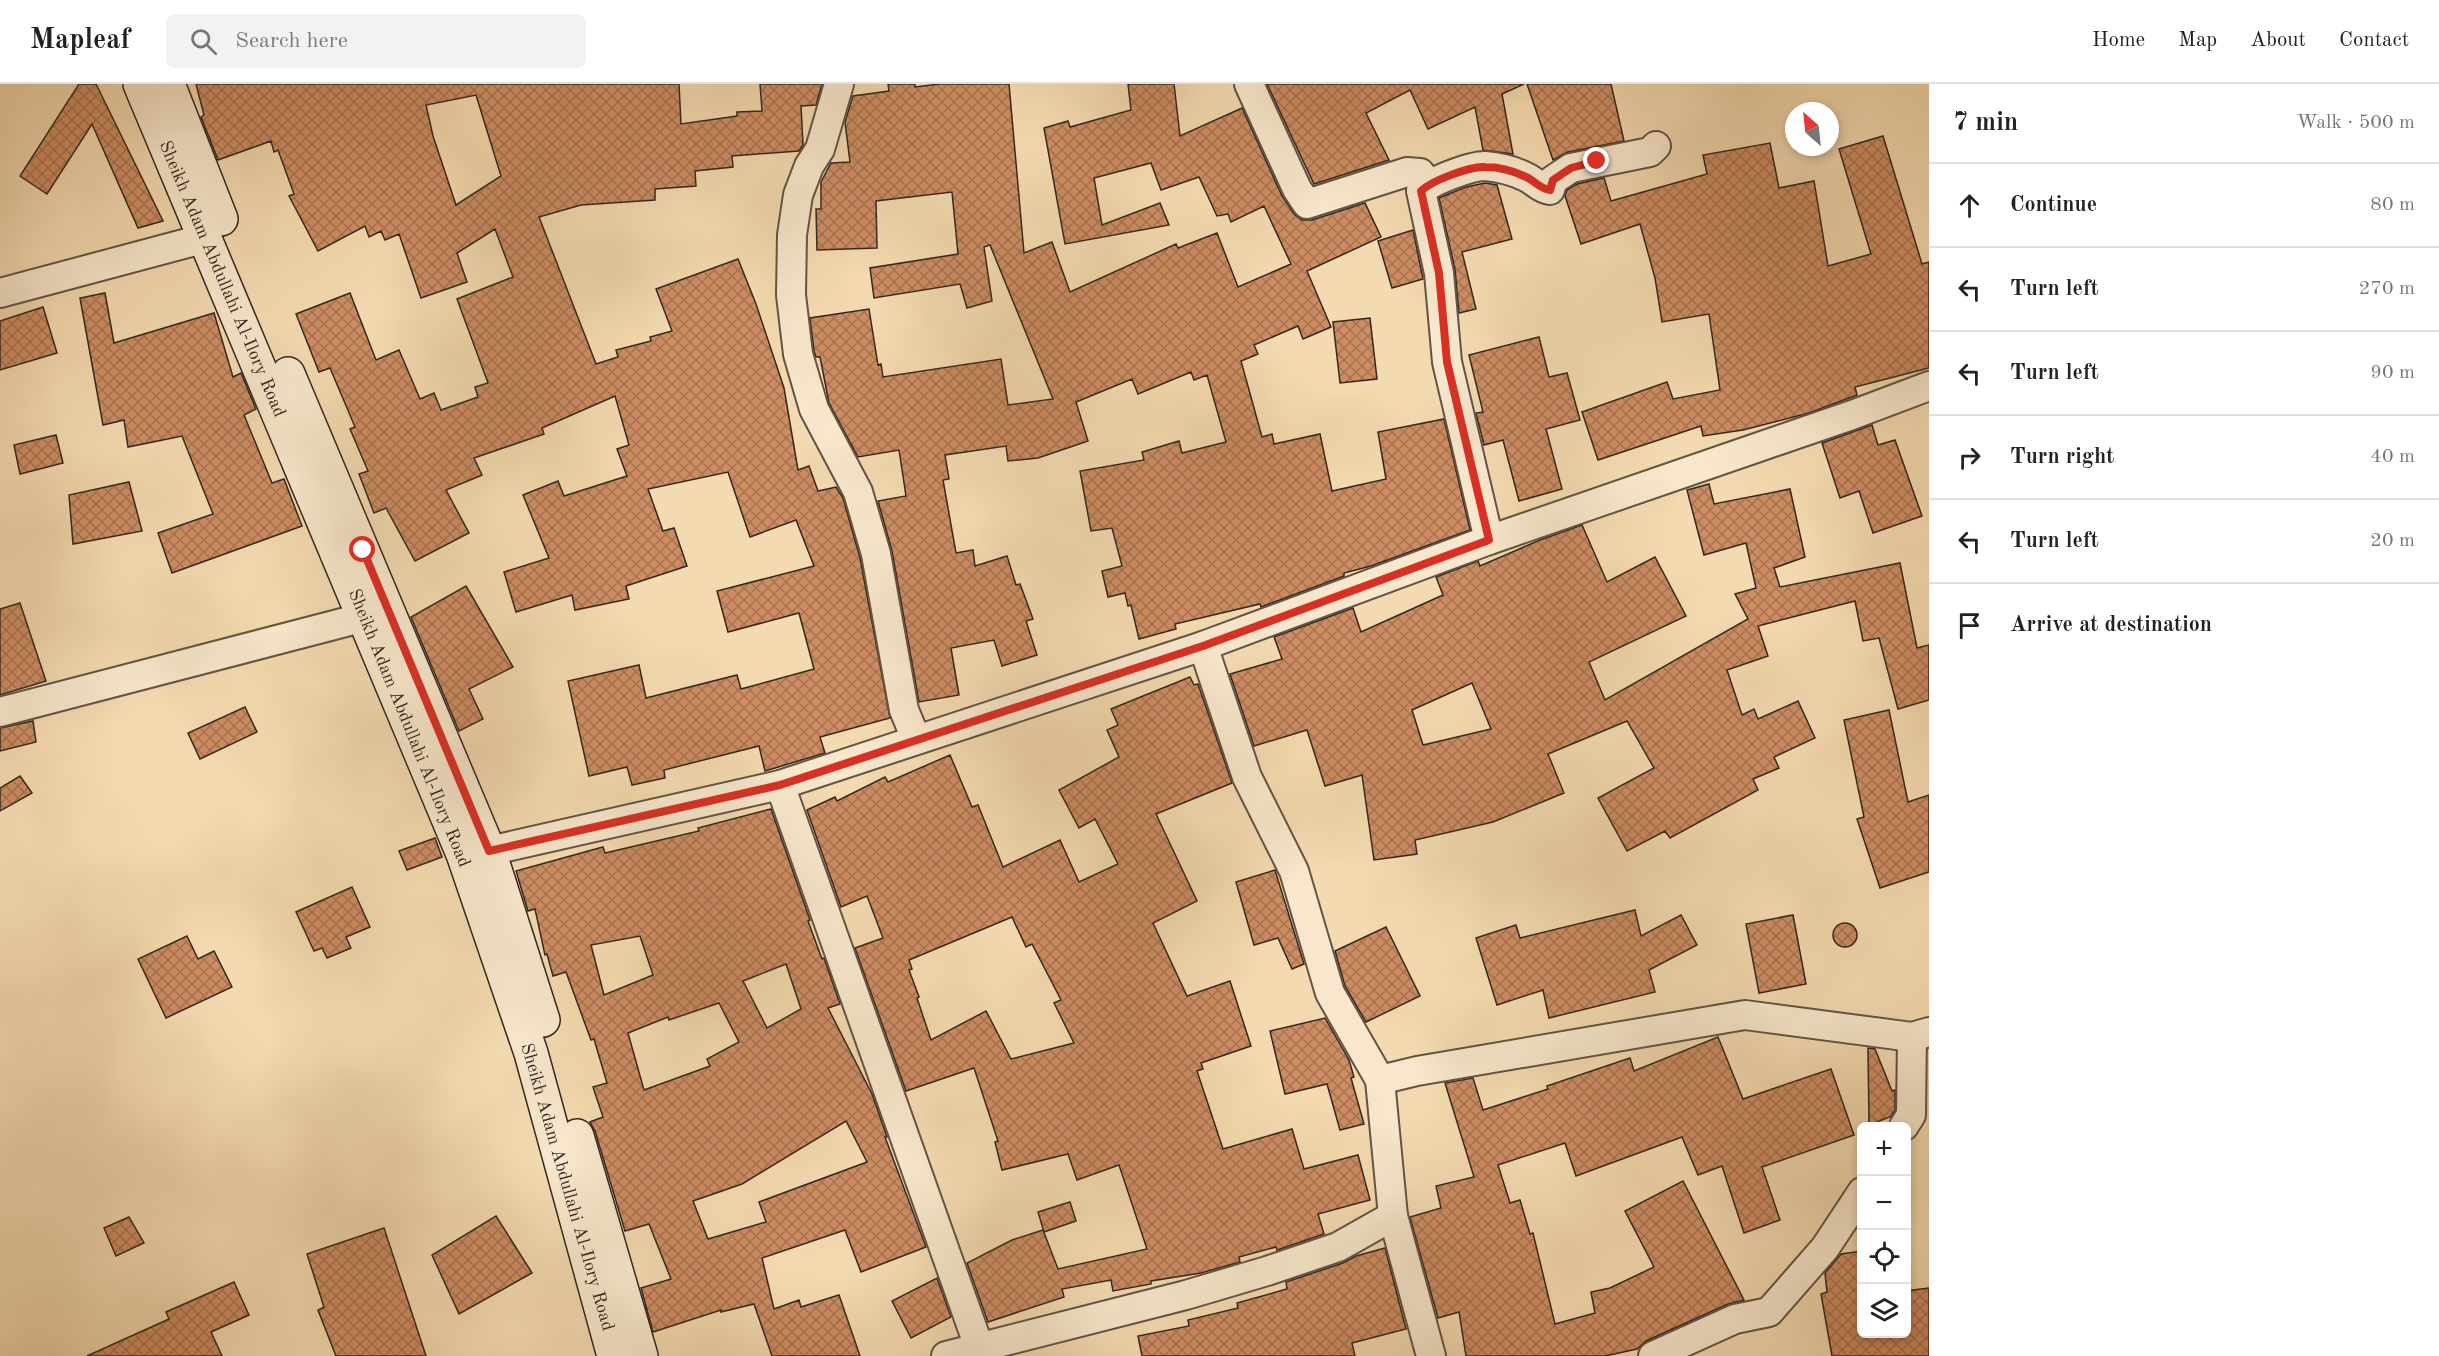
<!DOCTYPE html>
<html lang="en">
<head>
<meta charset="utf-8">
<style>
  :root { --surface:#fff; --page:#f2f2f2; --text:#222; --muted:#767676; --line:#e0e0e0 }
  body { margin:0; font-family:"Old Standard TT",serif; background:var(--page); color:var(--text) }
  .controls { position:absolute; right:18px; bottom:18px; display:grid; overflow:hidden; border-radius:9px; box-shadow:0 3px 9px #0003 }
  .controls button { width:54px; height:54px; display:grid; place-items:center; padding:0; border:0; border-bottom:2px solid var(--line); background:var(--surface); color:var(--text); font:30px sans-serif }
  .compass { position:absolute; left:1785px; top:18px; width:54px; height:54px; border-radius:50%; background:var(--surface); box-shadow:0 3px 9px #0003; rotate:333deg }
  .stop { position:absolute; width:18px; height:18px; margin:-14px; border:4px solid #d93025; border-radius:50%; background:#fff }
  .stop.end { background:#d93025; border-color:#fff; box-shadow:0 2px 6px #0008 }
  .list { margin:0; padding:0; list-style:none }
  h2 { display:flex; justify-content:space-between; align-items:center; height:78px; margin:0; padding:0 24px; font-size:26px }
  h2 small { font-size:20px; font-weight:400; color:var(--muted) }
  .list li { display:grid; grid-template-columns:39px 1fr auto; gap:18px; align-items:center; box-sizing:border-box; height:84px; padding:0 24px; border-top:2px solid var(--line) }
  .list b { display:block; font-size:22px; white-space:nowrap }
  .list em { font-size:20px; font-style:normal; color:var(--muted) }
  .icon { flex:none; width:33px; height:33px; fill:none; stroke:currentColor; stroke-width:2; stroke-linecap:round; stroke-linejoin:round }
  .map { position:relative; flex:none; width:1929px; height:1272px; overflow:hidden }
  header { display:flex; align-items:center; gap:36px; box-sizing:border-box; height:84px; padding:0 30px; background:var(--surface); border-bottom:2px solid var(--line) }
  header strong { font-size:28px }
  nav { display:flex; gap:33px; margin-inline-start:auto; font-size:21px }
  .search { width:420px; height:54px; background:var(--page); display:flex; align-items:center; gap:15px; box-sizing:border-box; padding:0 21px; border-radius:9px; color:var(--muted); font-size:22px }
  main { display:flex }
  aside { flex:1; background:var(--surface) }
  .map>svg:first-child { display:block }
  .building { fill:url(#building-cross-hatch); stroke:#322721; stroke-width:1.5; fill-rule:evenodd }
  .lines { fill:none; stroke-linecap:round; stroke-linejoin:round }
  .street-casing { stroke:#625445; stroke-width:32 }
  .secondary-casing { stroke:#322721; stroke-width:36 }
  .street { stroke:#f8e7cc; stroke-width:28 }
  .secondary { stroke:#f8e7cc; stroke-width:33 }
  .route { stroke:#d93025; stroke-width:8 }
  .labels { text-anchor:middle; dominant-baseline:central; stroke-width:4.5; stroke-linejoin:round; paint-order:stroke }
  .street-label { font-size:18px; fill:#322721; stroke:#f8e7cc }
</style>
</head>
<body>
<header>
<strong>Mapleaf</strong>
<div class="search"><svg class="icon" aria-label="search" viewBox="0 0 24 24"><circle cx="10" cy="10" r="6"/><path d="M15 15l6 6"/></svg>Search here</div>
<nav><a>Home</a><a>Map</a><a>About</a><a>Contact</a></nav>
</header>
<main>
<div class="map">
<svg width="1929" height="1272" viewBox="0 0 1929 1272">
  <defs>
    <pattern id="building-cross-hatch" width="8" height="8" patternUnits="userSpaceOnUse" patternTransform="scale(1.5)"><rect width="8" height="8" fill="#cd8c62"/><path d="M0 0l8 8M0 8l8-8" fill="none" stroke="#a77250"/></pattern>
  </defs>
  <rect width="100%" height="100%" fill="#f4dab0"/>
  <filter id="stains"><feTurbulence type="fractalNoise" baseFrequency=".00333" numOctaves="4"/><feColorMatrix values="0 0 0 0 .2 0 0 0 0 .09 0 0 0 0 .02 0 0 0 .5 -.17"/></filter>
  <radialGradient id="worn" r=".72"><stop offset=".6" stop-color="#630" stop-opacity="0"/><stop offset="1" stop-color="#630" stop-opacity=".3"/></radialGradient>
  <g class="building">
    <path d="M79,0H96L163,137L138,144L92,40L47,110L20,92Z"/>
    <path d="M196,0H679L681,40L737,32V28L762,27L760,0H822L816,21L801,22L803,61L799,67L732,72L733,83L695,87L696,102L655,105V116L581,121L539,133L596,280L618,273L616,266L651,257L650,253L672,247L656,205L738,175L756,220L784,304L798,386L809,382L818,407L836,403L843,414L860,474L890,634L820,653L825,669L765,687L759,662L664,686L665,694L632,701L627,683L589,692L568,597L639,581L646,614L737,591L741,605L814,585L799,529L728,548L717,507L814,482L796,436L750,453L728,388L648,405L663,447L674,444L687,482L626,502L629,515L575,526L572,511L516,528L504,488L549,474L523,411L558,397L564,412L627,392L617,365L629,361L615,312L542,344L544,350L474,374L482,391L446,406L469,449L415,477L386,424L374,429L359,390L368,387L350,345L355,343L330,284L319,288L296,230L350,209L376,276L399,266L420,315L434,309L441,326L478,313L475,303L488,299L457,215L513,193L495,145L457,169L467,198L421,214L399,150L385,156L381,147L369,153L365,142L318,167L289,112L294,110L278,66L274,68L271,57L218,76L201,33L204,31ZM476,11L501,92L456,121L433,52L426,21Z"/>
    <path d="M888,0H915V3L939,0H1009L1024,169L1052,158L1070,208L1176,160L1178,164L1217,149L1238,203L1291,180L1264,122L1231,138L1228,130L1217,132L1199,93L1161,106L1151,79L1094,94L1102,141L1160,119L1169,141L1065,160L1044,44L1068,37L1070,43L1131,26L1128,0H1174L1180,52L1242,24L1282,112L1294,130L1302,136H1312L1365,119L1381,153L1307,187L1331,243L1303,255L1298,242L1254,261L1258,270L1241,277L1262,353L1272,350L1274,360L1320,350L1332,407L1386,395L1378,348L1444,335L1470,446L1371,482L1344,489V492L1261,523L1260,520L1175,540L1176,545L1139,555L1131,521L1128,522L1125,509L1108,513L1102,487L1122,482L1112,444L1091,447L1080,387L1144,376L1142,368L1179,357L1182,369L1226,358L1207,291L1194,296L1191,288L1138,310L1132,295L1076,318L1088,357L1038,374L1008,377L1006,362L945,371L949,395L943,396L956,469L973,466L975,482L1007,472L1016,501L1020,500L1033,535L1026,537L1037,571L1002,582L994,556L951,564L959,611L919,618L892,467L878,417L906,412L899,366L858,373L829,319L820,273H816L814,267L810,234L869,225L878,281L881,280L883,293L1001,275L1008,321L1053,315L990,161L984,163L992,217L967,224L960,200L874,214L870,184L958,170L952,108L876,117L877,164L817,166L816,125H821V98L831,79L850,78L845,38L853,12L889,7Z"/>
    <path d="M1267,0H1524L1502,10L1513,70L1483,66L1475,23L1428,45L1410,6L1366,29L1389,76L1314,100Z"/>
    <path d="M1527,0H1611L1624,57L1568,68L1553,76Z"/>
    <path d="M1883,52L1922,180L1929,178V284L1855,303L1857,311L1809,329L1743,346L1703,352L1701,342L1598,376L1582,328L1667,298L1673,315L1720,306L1709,230L1662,238L1655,194L1640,140L1581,160L1565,112L1567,106L1577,100L1604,94L1611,117L1707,90L1703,71L1770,59L1779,104L1814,97L1828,182L1871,170L1839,65Z"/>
    <path d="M1485,99L1497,101L1512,155L1462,168L1476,225L1459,229L1455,185L1439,114L1466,103Z"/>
    <path d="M1413,146L1423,195L1392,204L1378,157Z"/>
    <path d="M105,209L114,259L214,229L233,293L241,289L256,325L244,331L272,399L284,395L302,442L172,489L158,449L213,430L182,352L128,363L124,336L103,341L80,214Z"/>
    <path d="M43,223L57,269L0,286V237Z"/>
    <path d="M1370,234L1377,295L1340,299L1333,238Z"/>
    <path d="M1539,253L1549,293L1567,289L1580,336L1546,345L1562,405L1519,417L1503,356L1484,361L1476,329L1483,328L1469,271Z"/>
    <path d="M1872,341L1878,361L1895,356L1922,432L1873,449L1859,407L1840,414L1822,359Z"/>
    <path d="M56,351L63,379L20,390L14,361Z"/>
    <path d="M129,398L142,447L73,460L69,411Z"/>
    <path d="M1709,400L1714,420L1790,405L1805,473L1774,484L1780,503L1900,479L1917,564L1929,561V616L1898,625L1879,554L1863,557L1855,517L1758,542L1768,572L1727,586L1742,631L1754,625L1758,635L1798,617L1815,654L1774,673L1779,684L1753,695L1758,706L1670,754L1665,747L1627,767L1598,714L1654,684L1627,637L1548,670L1564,709L1493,738L1415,756L1417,770L1374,776L1362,691L1325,702L1307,646L1254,662L1230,590L1282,575L1274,553L1353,524L1361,548L1443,511L1436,493L1478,477L1480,482L1540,456L1582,441L1607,498L1655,473L1686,532L1589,578L1605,616L1748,535L1735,510L1756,504L1746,459L1704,471L1687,406ZM1472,599L1491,645L1423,661L1412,626Z"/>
    <path d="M466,502L513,583L469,605L483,635L459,647L411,533Z"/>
    <path d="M20,519L46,597L0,611V525Z"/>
    <path d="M1190,593L1194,601L1198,600L1232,699L1156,730L1197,817L1153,839L1187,912L1230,897L1251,962L1201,979L1203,985L1197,987L1223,1065L1292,1045L1304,1085L1358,1071L1370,1116L1318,1130L1324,1150L1277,1166L1276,1163L1239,1173L1240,1178L1201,1189L1151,1197V1200L1113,1207L1111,1196L1062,1205L1064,1213L988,1238L967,1179L1012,1156L1043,1146L1058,1185L1147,1165L1119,1081L1077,1096L1068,1070L1002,1086L995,1058L998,1057L974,984L906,1007L855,864L883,854L867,812L841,823L807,726L835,713L837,717L885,693L888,698L950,671L972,723L978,721L1003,783L1060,756L1079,798L1118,780L1095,735L1079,744L1059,706L1119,673L1107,646L1118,641L1111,625ZM1012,833L1026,863L1032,860L1061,916L1054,919L1074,959L1011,975L986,927L931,956L917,914L919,913L909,886L912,885L909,876Z"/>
    <path d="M245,623L257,648L200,675L188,649Z"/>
    <path d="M1889,626L1908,718L1929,711V788L1880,804L1857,735L1864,733L1844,636Z"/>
    <path d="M33,637L36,658L0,667V644Z"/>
    <path d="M20,692L32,709L0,727V704Z"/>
    <path d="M771,725L810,836L808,837L822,875L824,874L840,920L828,924L872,1010L887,1053H885L926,1163L861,1188L845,1146L762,1174L774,1225L799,1216L801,1223L839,1211L860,1272H772L754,1220L721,1228V1226L653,1248L641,1204L671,1195L649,1140L625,1147L595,1047L590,1038L603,1033L593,1003L607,999L594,955L591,956L566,888L553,892L547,870L545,871L535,825L528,827L516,787L603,763L605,769L699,747L698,744ZM640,852L653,891L604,911L591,861ZM786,880L801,925L767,944L743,897ZM719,919L739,958L707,975L710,982L644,1006L628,949L668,933L669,936ZM846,1037L867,1078L759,1118L766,1138L708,1155L693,1117L742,1100Z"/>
    <path d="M435,754L442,773L407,786L399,767Z"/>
    <path d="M1275,786L1304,880L1292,885L1278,854L1254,861L1236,798Z"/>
    <path d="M352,803L370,843L346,853L351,864L327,874L322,864L314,867L296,828Z"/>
    <path d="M1635,826L1641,852L1681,831L1697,861L1649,886L1655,908L1549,934L1543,906L1497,921L1476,854L1516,841L1520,854Z"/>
    <path d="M1793,831L1806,900L1759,909L1746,840Z"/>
    <circle cx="1845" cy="851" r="12"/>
    <path d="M1386,843L1420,912L1366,938L1345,902L1335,867Z"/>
    <path d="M187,852L198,875L214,867L232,903L166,934L138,875Z"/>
    <path d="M1325,934L1349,976L1354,993L1351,994L1364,1040L1340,1046L1327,1000L1285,1010L1270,947Z"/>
    <path d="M1718,953L1743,1015L1831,985L1854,1051L1762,1083L1780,1136L1744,1149L1722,1082L1698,1091L1682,1053L1576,1092L1565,1059L1498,1081L1510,1119L1520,1116L1530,1150L1533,1149L1555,1240L1595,1229L1591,1208L1610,1204L1654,1183L1625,1127L1683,1097L1744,1216L1728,1220L1646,1257L1637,1265L1605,1272H1466L1459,1228L1438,1234L1410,1133L1441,1124L1436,1102L1474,1093L1445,999L1473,994L1483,1026L1548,1005L1547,1002L1630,974L1634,987Z"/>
    <path d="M1868,964L1875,965L1892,1007L1895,1006V1026L1890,1033L1869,1041Z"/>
    <path d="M1070,1118L1076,1137L1044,1148L1038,1128Z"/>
    <path d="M496,1132L532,1189L459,1230L432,1171Z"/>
    <path d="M129,1133L144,1159L116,1172L104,1144Z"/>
    <path d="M384,1144L426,1272H336L318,1226L324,1223L307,1170Z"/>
    <path d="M1385,1164L1406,1245L1352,1259L1355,1272H1142L1138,1252L1189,1242L1188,1236L1238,1224L1237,1219L1287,1205L1286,1198L1343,1179L1356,1172Z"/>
    <path d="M1862,1167V1250H1906V1207L1929,1204V1272H1832L1821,1210L1827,1208L1825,1189L1841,1170Z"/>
    <path d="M937,1194L951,1233L911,1254L892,1217Z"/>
    <path d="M234,1198L249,1231L211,1248L222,1272H87L169,1235L166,1228Z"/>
  </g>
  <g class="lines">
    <defs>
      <g id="street">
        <path d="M839,0L820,65L809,82L798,111L792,151L791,211L798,270L814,325L858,408L876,470L904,626L916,655"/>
        <path d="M1249,0L1297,105L1307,120L1407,88L1420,89L1428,99"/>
        <path d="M0,209L206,154"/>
        <path d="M1489,456L1447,278L1439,189L1421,107C1431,97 1470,82 1485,82C1498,83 1514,87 1526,93C1535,97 1540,105 1550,106L1553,96L1571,84L1650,68L1656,62"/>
        <path d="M1203,562L1247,693L1294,787L1330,909L1380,996"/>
        <path d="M0,628L365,533"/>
        <path d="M780,701L979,1263"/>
        <path d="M489,767L780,701L1203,562L1489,456L1852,331L1929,302"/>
        <path d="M1904,1042L1911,1031L1912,953"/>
        <path d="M1393,1132L1431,1272"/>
        <path d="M946,1272L1186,1211L1267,1187L1338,1163L1393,1132L1380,996L1417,987L1745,931L1912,953L1929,948"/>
        <path d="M1653,1272L1735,1235L1769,1228L1825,1164L1862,1108"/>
      </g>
      <g id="secondary">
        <path d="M140,0L463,770L531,969L614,1272"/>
        <path d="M168,0L221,135"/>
        <path d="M288,290L489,767L543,936"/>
        <path d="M577,1052L641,1272"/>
      </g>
    </defs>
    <use href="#street" class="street-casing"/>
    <use href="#secondary" class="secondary-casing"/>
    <use href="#street" class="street"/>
    <use href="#secondary" class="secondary"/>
  </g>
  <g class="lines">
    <path class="route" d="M363,466L489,767L780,701L1203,562L1489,456L1447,278L1439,189L1421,107C1431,97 1470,82 1485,83C1498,83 1514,87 1526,93C1535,97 1540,105 1550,106L1553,96L1571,84L1597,77"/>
  </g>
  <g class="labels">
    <g class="street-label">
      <text transform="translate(222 195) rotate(67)">Sheikh Adam Abdullahi Al-Ilory Road</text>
      <text transform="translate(409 644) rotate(68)">Sheikh Adam Abdullahi Al-Ilory Road</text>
      <text transform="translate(567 1103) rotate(74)">Sheikh Adam Abdullahi Al-Ilory Road</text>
    </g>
  </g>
  <rect width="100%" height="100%" filter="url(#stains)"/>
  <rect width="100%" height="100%" fill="url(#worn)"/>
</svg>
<div class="controls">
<button>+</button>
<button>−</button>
<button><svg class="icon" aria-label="locate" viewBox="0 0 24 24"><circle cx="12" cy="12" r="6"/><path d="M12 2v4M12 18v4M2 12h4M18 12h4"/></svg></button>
<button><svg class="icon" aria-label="layers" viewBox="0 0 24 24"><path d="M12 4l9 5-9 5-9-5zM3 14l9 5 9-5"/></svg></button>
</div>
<svg class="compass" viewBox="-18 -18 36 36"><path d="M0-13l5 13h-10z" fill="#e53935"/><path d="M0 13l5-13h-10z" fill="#767676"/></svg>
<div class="stop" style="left:363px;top:466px"></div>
<div class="stop end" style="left:1597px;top:77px"></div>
</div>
<aside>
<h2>7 min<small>Walk · 500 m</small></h2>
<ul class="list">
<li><svg class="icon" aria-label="ahead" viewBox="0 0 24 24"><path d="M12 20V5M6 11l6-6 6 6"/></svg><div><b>Continue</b></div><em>80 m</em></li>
<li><svg class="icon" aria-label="left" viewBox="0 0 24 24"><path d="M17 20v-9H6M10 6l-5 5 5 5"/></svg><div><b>Turn left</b></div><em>270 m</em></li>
<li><svg class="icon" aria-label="left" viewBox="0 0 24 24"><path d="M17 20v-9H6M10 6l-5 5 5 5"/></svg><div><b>Turn left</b></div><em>90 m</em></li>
<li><svg class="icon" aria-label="right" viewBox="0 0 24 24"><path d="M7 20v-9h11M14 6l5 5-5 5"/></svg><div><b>Turn right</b></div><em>40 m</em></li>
<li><svg class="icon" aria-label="left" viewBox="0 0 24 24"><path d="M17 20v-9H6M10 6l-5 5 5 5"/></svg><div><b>Turn left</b></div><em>20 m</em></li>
<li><svg class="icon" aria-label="arrive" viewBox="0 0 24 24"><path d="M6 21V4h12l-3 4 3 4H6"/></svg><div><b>Arrive at destination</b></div></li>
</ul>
</aside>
</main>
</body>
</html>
